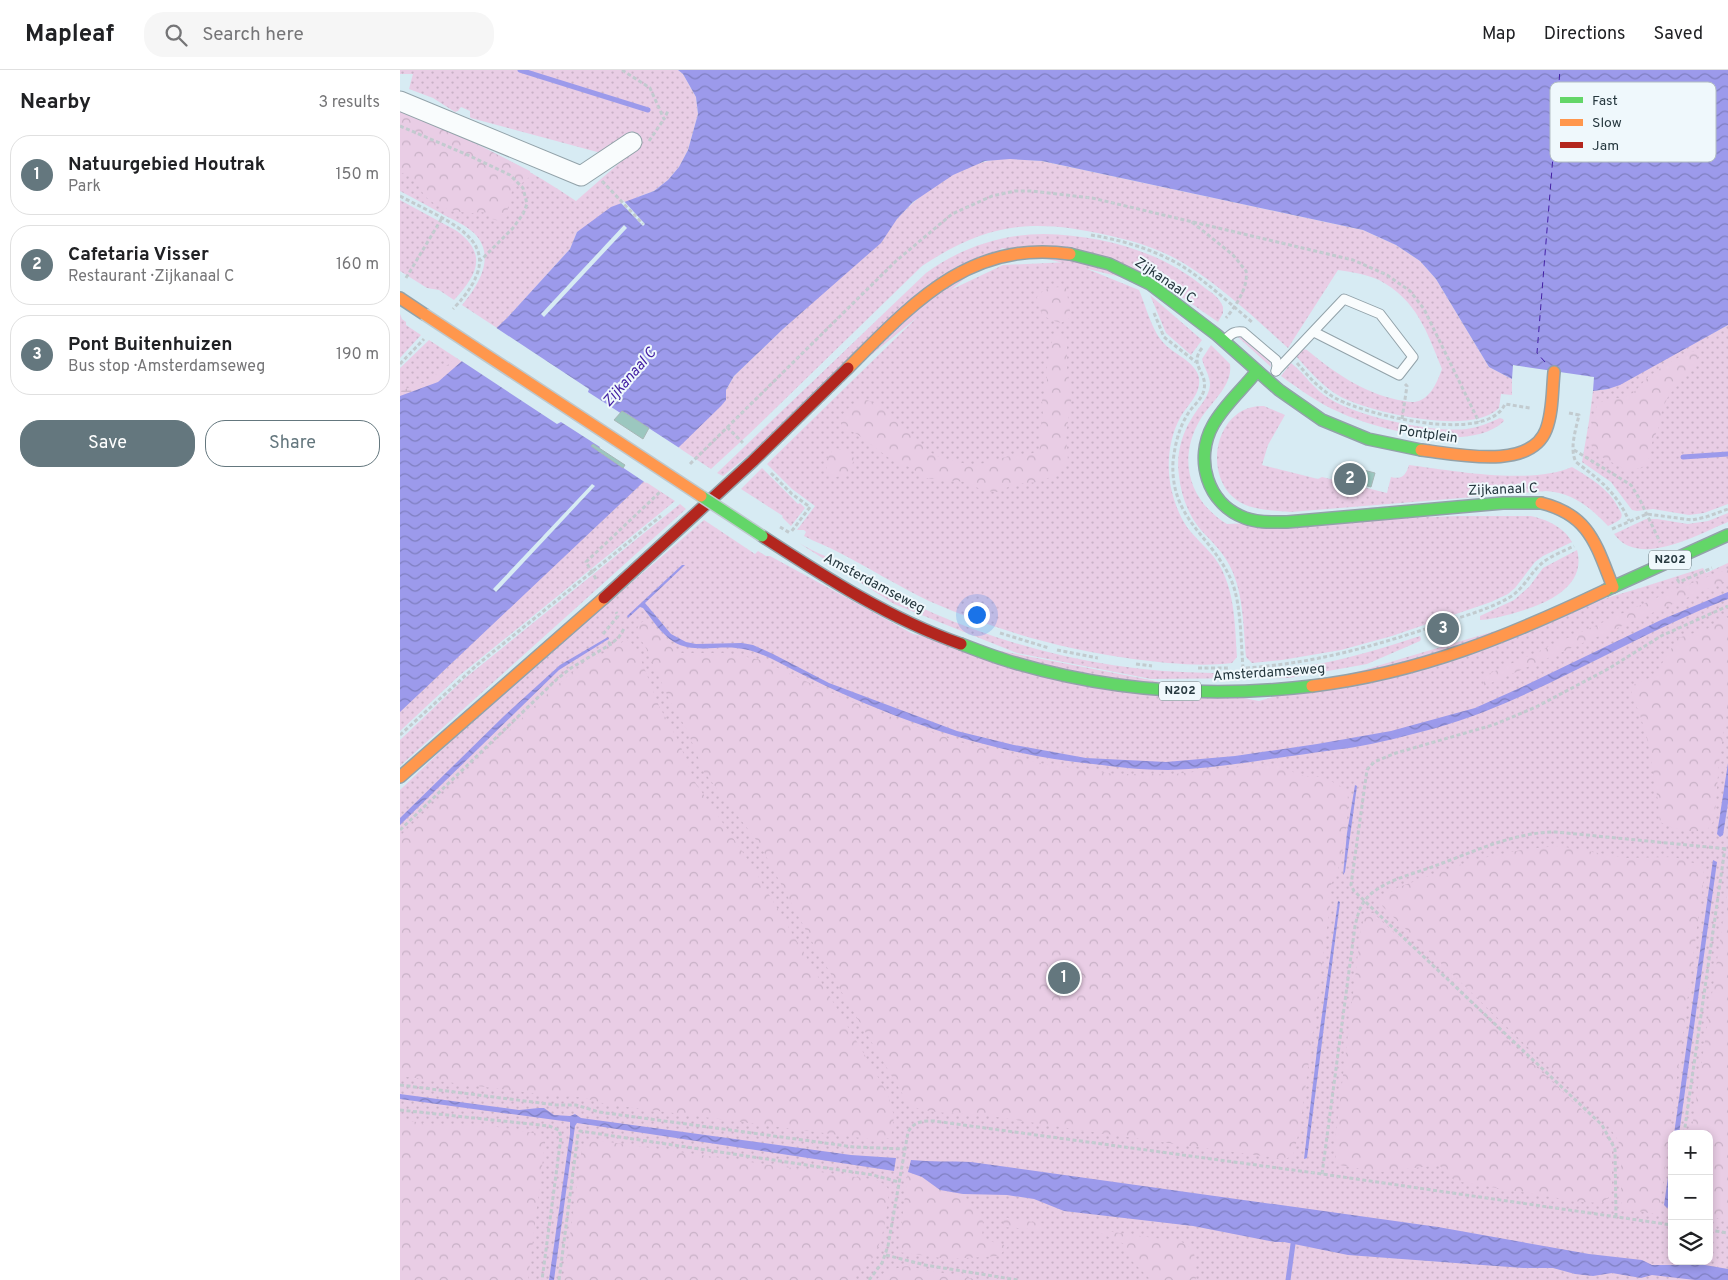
<!DOCTYPE html>
<html lang="en">
<head>
<meta charset="utf-8">
<style>
  :root { --surface:#fff; --page:#f6f6f6; --text:#202124; --muted:#757577; --line:#e0e0e0; --accent:#64777e }
  body { margin:0; font-family:Overpass,sans-serif; background:var(--page); color:var(--text) }
  .controls { position:absolute; right:15px; bottom:15px; display:grid; overflow:hidden; border-radius:10px; box-shadow:0 2px 8px #0003 }
  .controls button { width:45px; height:45px; display:grid; place-items:center; padding:0; border:0; border-bottom:1px solid var(--line); background:var(--surface); color:var(--text); font:25px sans-serif }
  .you { position:absolute; left:576px; top:544px; width:18px; height:18px; margin:-12px; border:4px solid #fff; border-radius:50%; background:#1a73e8; box-shadow:0 0 0 8px #1a73e833 }
  .badge { display:grid; place-items:center; width:32px; height:32px; border-radius:50%; background:var(--accent); color:#fff; font-size:16px; font-weight:700 }
  .pin { position:absolute; translate:-50% -50%; border:2px solid #fff; box-shadow:0 1px 5px #0006 }
  .list { margin:0; padding:0; list-style:none }
  h2 { display:flex; justify-content:space-between; align-items:center; height:65px; margin:0; padding:0 20px; font-size:21px }
  h2 small { font-size:16px; font-weight:400; color:var(--muted) }
  .list li { display:grid; grid-template-columns:32px 1fr auto; gap:15px; align-items:center; box-sizing:border-box; height:80px; margin:0 10px 10px; padding:0 10px; border:1px solid var(--line); border-radius:20px }
  .list b { display:block; font-size:19px; white-space:nowrap }
  .list p { margin:0; font-size:16px; white-space:nowrap; color:var(--muted) }
  .list em { font-size:16px; font-style:normal; color:var(--muted) }
  .actions { display:flex; gap:10px; padding:15px 20px }
  .actions a { flex:1; padding:11px 0; border:1px solid var(--accent); border-radius:20px; text-align:center; font-size:18px; color:var(--accent) }
  .actions .main { background:var(--accent); color:#fff }
  .icon { flex:none; width:28px; height:28px; fill:none; stroke:currentColor; stroke-width:2; stroke-linecap:round; stroke-linejoin:round }
  .map { position:relative; flex:none; width:1328px; height:1210px; overflow:hidden }
  header { display:flex; align-items:center; gap:30px; box-sizing:border-box; height:70px; padding:0 25px; background:var(--surface); border-bottom:1px solid var(--line) }
  header strong { font-size:24px }
  nav { display:flex; gap:28px; margin-inline-start:auto; font-size:18px }
  .search { width:350px; height:45px; background:var(--page); display:flex; align-items:center; gap:12px; box-sizing:border-box; padding:0 18px; border-radius:20px; color:var(--muted); font-size:19px }
  main { display:flex }
  aside { flex:1; background:var(--surface) }
  .map>svg:first-child { display:block }
  .grass { fill:url(#grass-dots); fill-rule:evenodd }
  .forest { fill:url(#forest-crowns) }
  .wetland { fill:url(#wetland-marsh) }
  .water { fill:url(#water-waves) }
  .pier { fill:#d7ebf3 }
  .lines { fill:none; stroke-linecap:round; stroke-linejoin:round }
  .stream { stroke:#9c9aeb; stroke-width:5 }
  .ferry { stroke:#4320a4; stroke-width:1; stroke-dasharray:6 5; stroke-linecap:butt }
  .building { fill:#9bc7bf; stroke:#a6b7b6 }
  .lane-casing { stroke:#92a2a9; stroke-width:11 }
  .street-casing { stroke:#92a2a9; stroke-width:21 }
  .fast-casing { stroke:#92a2a9; stroke-width:14 }
  .slow-casing { stroke:#92a2a9; stroke-width:14 }
  .jam-casing { stroke:#92a2a9; stroke-width:14 }
  .path { stroke:#c2cbcf; stroke-width:3; stroke-dasharray:4 2.5; stroke-linecap:butt }
  .lane { stroke:#f9fcfd; stroke-width:9 }
  .street { stroke:#f9fcfd; stroke-width:19 }
  .fast { stroke:#63d668; stroke-width:11 }
  .slow { stroke:#ff974d; stroke-width:11 }
  .jam { stroke:#b3261e; stroke-width:11 }
  .fast-bridge-casing { stroke:#bdc8cd; stroke-width:14; stroke-linecap:butt }
  .slow-bridge-casing { stroke:#bdc8cd; stroke-width:14; stroke-linecap:butt }
  .path-bridge { stroke:#c2cbcf; stroke-width:3; stroke-dasharray:4 2.5; stroke-linecap:butt }
  .fast-bridge { stroke:#63d668; stroke-width:11 }
  .slow-bridge { stroke:#ff974d; stroke-width:11 }
  .labels { text-anchor:middle; dominant-baseline:central; stroke-width:4; stroke-linejoin:round; paint-order:stroke }
  .shield { fill:#eff8fc; stroke:#627278; stroke-width:1 }
  .shield-label { font-size:12px; font-weight:bold; fill:#26383f }
  .street-label { font-size:14px; fill:#26383f; stroke:#eff8fc }
  .water-label { font-size:15px; font-style:italic; fill:#4320a4; stroke:#eff8fc }
  .key { fill:#eff8fc; stroke:#b3bec3; stroke-width:1 }
  .key-label { font-size:14px; fill:#26383f }
</style>
</head>
<body>
<header>
<strong>Mapleaf</strong>
<div class="search"><svg class="icon" aria-label="search" viewBox="0 0 24 24"><circle cx="10" cy="10" r="6"/><path d="M15 15l6 6"/></svg>Search here</div>
<nav><a>Map</a><a>Directions</a><a>Saved</a></nav>
</header>
<main>
<aside>
<h2>Nearby<small>3 results</small></h2>
<ul class="list">
<li><span class="badge">1</span><div><b>Natuurgebied Houtrak</b><p>Park</p></div><em>150 m</em></li>
<li><span class="badge">2</span><div><b>Cafetaria Visser</b><p>Restaurant · Zijkanaal C</p></div><em>160 m</em></li>
<li><span class="badge">3</span><div><b>Pont Buitenhuizen</b><p>Bus stop · Amsterdamseweg</p></div><em>190 m</em></li>
</ul>
<div class="actions"><a class="main">Save</a><a>Share</a></div>
</aside>
<div class="map">
<svg width="1328" height="1210" viewBox="0 0 1328 1210">
  <defs>
    <pattern id="grass-dots" width="8" height="8" patternUnits="userSpaceOnUse" patternTransform="scale(1.25)"><rect width="8" height="8" fill="#e9cde5"/><path d="M2 2h.1M6 6h.1" fill="none" stroke="#c8b1c6" stroke-width="1.8" stroke-linecap="round"/></pattern>
    <pattern id="forest-crowns" width="20" height="18" patternUnits="userSpaceOnUse" patternTransform="scale(1.25)"><rect width="20" height="18" fill="#e9cde5"/><path d="M2 6a3 3 0 1 1 6 0M12 15a3 3 0 1 1 6 0" fill="none" stroke="#c8b1c6"/></pattern>
    <pattern id="wetland-marsh" width="20" height="14" patternUnits="userSpaceOnUse" patternTransform="scale(1.25)"><rect width="20" height="14" fill="#e9cde5"/><path d="M1 5h8M5 5V1M11 12h8M15 12V8" fill="none" stroke="#c8b1c6"/></pattern>
    <pattern id="water-waves" width="16" height="10" patternUnits="userSpaceOnUse" patternTransform="scale(1.25)"><rect width="16" height="10" fill="#9c9aeb"/><path d="M0 5q4-4 8 0t8 0" fill="none" stroke="#7f7fc0"/></pattern>
  </defs>
  <rect width="100%" height="100%" fill="#d7ebf3"/>
  <g class="grass">
    <path d="M0,0H278L283,4L296,27L298,44L288,80L279,97L268,110L254,121L238,127L177,162L170,179L101,255L326,330V320L334,306L497,149C520,124 550,101 584,92C602,86 623,90 642,91L963,160L996,175L1020,191L1036,209L1089,297L1112,309V325L1101,324L1099,338C1072,366 973,343 941,327C923,317 910,302 896,286L903,279L907,280C935,303 962,322 998,330C1006,331 1013,334 1021,330C1032,325 1038,310 1042,299C1027,262 1017,230 979,210C966,204 951,202 938,200L888,278C856,249 822,217 785,194C761,179 734,171 707,165C632,148 587,153 522,196L349,364L311,399L62,235C78,216 97,186 74,163C65,155 54,150 44,145C30,137 15,129 0,121V39C61,66 121,93 176,131L242,73L232,61L205,82L201,83L71,48L70,47V41L61,37L58,41L55,42L33,28L9,19L13,4H0Z"/>
    <path d="M0,130L57,161C89,185 76,206 54,230L39,220L27,218L0,201Z"/>
    <path d="M644,164C700,165 762,181 805,218C812,223 820,228 823,237V243L818,252L770,219L602,178L323,406L317,403L526,203C560,178 602,164 644,164Z"/>
    <path d="M670,192L739,220C745,234 752,260 762,271C772,284 796,291 799,308C801,325 787,335 780,348C768,370 766,399 772,422C775,434 780,447 787,457C797,471 813,482 821,498C835,525 835,556 837,587L832,593C802,597 764,593 733,589C662,579 594,560 529,531C498,516 469,498 438,482C427,476 415,472 404,466L406,462L404,460H397L415,436L392,419L367,394L540,225L603,195Z"/>
    <path d="M750,225L802,270L791,285L766,263Z"/>
    <path d="M0,244L2,249L6,252V255L21,265L0,288Z"/>
    <path d="M1328,255V434L1304,443L1289,445L1253,439L1237,441L1232,440L1211,412L1182,392L1189,351L1193,321L1208,319Z"/>
    <path d="M838,267H841L870,290L871,297Z"/>
    <path d="M29,270L275,431L60,605L0,661V298Z"/>
    <path d="M811,275L830,294C833,316 811,332 800,350C777,389 789,431 827,454L1058,446H1130C1146,449 1164,457 1172,472L1143,486L1135,492L1115,518L1108,524L1091,532L992,566L941,580L882,590L852,593L846,587C843,555 844,519 827,491C820,479 809,469 800,459C788,444 781,425 779,406C776,386 781,365 792,348C798,337 809,328 810,315C810,305 804,298 802,289Z"/>
    <path d="M891,293C905,304 913,319 930,329C959,347 1033,363 1067,359C1079,357 1089,353 1100,348L1103,349L1104,351C1071,384 977,360 939,342C918,333 899,319 881,306Z"/>
    <path d="M864,336L885,345L868,375L862,395L918,409L922,407L987,423L991,407C1002,410 1006,405 1009,395C1055,401 1130,415 1172,397C1190,408 1208,418 1218,437C1220,441 1223,444 1221,448C1218,452 1212,454 1208,456C1190,437 1173,423 1146,421L891,442C872,440 848,441 833,427C802,399 818,334 864,336Z"/>
    <path d="M362,398L398,434L400,433L405,438L391,456L382,447L383,446L341,419Z"/>
    <path d="M280,434L286,439L0,696V670L64,609Z"/>
    <path d="M1328,443V452C1298,464 1239,499 1214,464L1246,449H1257L1288,454L1308,451Z"/>
    <path d="M304,450L355,484L358,481L366,486H370L513,564L859,631L1240,518L1303,498L1306,503L1328,493V1210H0V720L75,648ZM1272,1064H1309V1191H1272Z"/>
    <path d="M399,473C412,481 426,486 440,493C471,509 500,528 533,543C651,594 779,615 907,596C945,590 983,578 1020,566L1021,569L1020,571L967,594L889,608L751,609L617,583L494,534Z"/>
    <path d="M1177,480C1188,521 1137,537 1107,545C1098,547 1089,550 1080,550V546L1114,530L1129,517L1143,498Z"/>
  </g>
  <g class="forest">
    <path d="M0,39L74,73L130,101V106C126,112 118,114 114,119C108,125 108,138 107,147L99,151L92,149L89,143C83,142 79,142 73,143C59,143 36,138 26,127C18,118 18,110 7,102L0,104Z"/>
    <path d="M666,217L671,247L661,253C644,248 639,245 637,227C644,217 654,217 666,217Z"/>
    <path d="M660,265L667,268V303L672,325L666,365L668,391L665,398L656,405L638,412L615,414L597,422L584,421L566,412L524,408L512,398L493,391L457,364L441,356V346C446,341 454,331 462,330C481,327 517,375 535,385C543,389 567,395 576,394C586,394 596,389 606,387C620,384 625,388 639,380L641,374L640,359L643,346L642,330L647,312V296L653,267Z"/>
    <path d="M1292,281L1298,284L1297,293L1269,325L1262,339L1260,354L1252,373L1249,388L1242,398C1227,401 1225,399 1213,393C1193,383 1187,378 1192,354C1193,348 1194,341 1197,336C1206,325 1219,331 1229,325C1236,322 1241,314 1246,309C1260,297 1275,289 1292,281Z"/>
    <path d="M434,378L445,380L454,388L450,404L436,407L428,402L425,392Z"/>
    <path d="M1328,499V510L1084,616V606L1274,520Z"/>
    <path d="M1328,546V633L1319,693L1315,742L1313,752L1307,760C1291,763 1274,760 1260,752L1258,731L1247,667L1239,642L1231,625L1233,615L1254,606L1278,568L1307,559Z"/>
    <path d="M247,549L280,583H327L361,590L414,615L475,641L556,671L644,694L714,704H775L867,694L884,697L897,704L909,707H923L946,719C952,730 943,783 939,796C934,814 926,815 930,836L900,1057L893,1086L885,1089C786,1076 689,1062 591,1046C564,1042 533,1046 509,1035L416,879L360,775L304,702L287,660L270,631L245,576L236,563L239,554Z"/>
    <path d="M225,570L230,571L238,582L259,636L278,670L295,712L352,796L488,1024L494,1046L491,1068L476,1070L205,1034L181,1027L154,1026L0,1006V766L144,627L170,604L192,589L217,576Z"/>
    <path d="M1159,776L1226,788L1274,787L1303,796L1304,805L1259,1143L1255,1144L1225,1139L1221,1132V1081L1218,1070L1207,1054L983,837L980,832L983,827L999,817L1073,790L1126,779Z"/>
    <path d="M1328,817V1150L1309,1147V1064H1291Z"/>
    <path d="M973,843L1196,1053L1205,1065L1212,1078V1118L1211,1125L1202,1133L1181,1132L1055,1111L1040,1096H1031L980,1102L939,1095L935,1087V1071L961,859L965,845Z"/>
    <path d="M0,1050L42,1055L91,1056L146,1065L128,1210H0Z"/>
    <path d="M195,1070L477,1110L485,1115L489,1120C486,1144 485,1172 469,1193C465,1199 458,1204 452,1210H164L182,1077L187,1071Z"/>
    <path d="M508,1102L522,1107L540,1120L563,1124L583,1151L582,1169L608,1176L599,1186L549,1189L498,1182Z"/>
    <path d="M602,1147L644,1154L643,1160L604,1157Z"/>
    <path d="M692,1159L782,1172L794,1180L796,1210H751L730,1189L724,1174Z"/>
    <path d="M506,1196L575,1209L579,1210H476L486,1201Z"/>
  </g>
  <path class="wetland" d="M56,288L62,292L53,303L0,336V321L28,311Z"/>
  <g class="water">
    <path d="M278,0H1328V255L1220,315L1208,319L1193,321L1194,307L1113,295L1112,309L1089,297L1036,209L1020,191L996,175L963,160L642,91L610,89L585,91L553,105L513,132L497,149L481,173L383,259L334,306L326,320V330L321,336L236,419L0,642V326L38,312L62,291L107,248L170,179L177,162L211,137L254,121L268,110L279,97L288,80L298,44L296,27L283,4Z"/>
    <path d="M282,495H285L284,496L245,533L271,564L286,572L296,574L342,573L353,575L373,584L429,613L557,661L614,675L686,688L766,692L835,686L917,674L991,661L1075,638L1122,617L1263,549L1328,522V529C1245,561 1169,608 1086,641C1053,654 1016,664 980,672C956,678 931,680 906,684C860,690 814,699 768,700C743,700 717,697 693,694C584,683 476,644 380,593C366,586 352,579 336,578C316,576 292,583 274,572C261,564 252,549 243,538L240,537L228,548L227,546Z"/>
    <path d="M208,567L209,569L207,570L159,600L0,755V748L104,646L160,595Z"/>
    <path d="M1328,693V733L1323,765L1320,767L1317,764Z"/>
    <path d="M955,715L957,716L945,802L943,805L947,763Z"/>
    <path d="M1313,790L1317,792L1279,1064H1274Z"/>
    <path d="M938,831L940,832L909,1073L907,1088L904,1089L917,980Z"/>
    <path d="M0,1024L119,1040L139,1038H144L154,1045L170,1046L175,1044L181,1048L451,1085L496,1088L494,1101L177,1053L175,1056L154,1210H149L170,1064V1052L0,1029Z"/>
    <path d="M1272,1079V1115L1269,1137L1267,1138L1264,1135Z"/>
    <path d="M511,1090C531,1092 550,1091 571,1092L1038,1157L1189,1184L1242,1190L1252,1195H1305L1328,1199V1210H1295L1252,1205L1241,1208L1212,1203L1193,1206L1175,1204L1153,1198H1123L948,1185L884,1172H875L793,1156L664,1141L634,1129L607,1125L563,1124L540,1120L522,1107L508,1102Z"/>
  </g>
  <g class="pier">
    <path d="M223,130L245,154L243,156L220,132Z"/>
    <path d="M224,155L227,158L144,247L141,244Z"/>
    <path d="M95,257L189,319L188,322L222,344L224,342L281,379L246,413L198,381L200,377L161,352L157,354L60,290Z"/>
    <path d="M192,414L195,416L96,522L93,519Z"/>
  </g>
  <g class="lines">
    <g class="stream">
      <path d="M120,0L248,40"/>
      <path d="M1283,387L1328,384"/>
      <path d="M888,1210L893,1174"/>
    </g>
    <path class="ferry" d="M1145,292L1137,283L1160,0"/>
  </g>
  <g class="building">
    <path d="M222,341L249,358L243,369L214,350Z"/>
    <path d="M193,374L225,395L223,398L191,376Z"/>
    <path d="M940,394L975,403L971,417L937,408Z"/>
  </g>
  <g class="lines">
    <defs>
      <g id="lane">
        <path d="M826,269C832,263 835,261 843,262L876,290L877,296L876,301"/>
        <path d="M876,301L944,229L980,244L1013,287L999,305L914,262"/>
      </g>
      <path id="street" d="M0,31L181,106L232,72"/>
      <g id="fast">
        <path d="M670,184L709,194L750,214L817,265L879,320L922,350L968,369L1021,380"/>
        <path d="M857,301C843,319 824,335 813,355C794,389 807,434 845,448C858,453 873,452 887,452L1103,433H1141"/>
        <path d="M1206,520L1328,465"/>
        <path d="M561,574C579,581 597,588 615,593C711,621 812,628 912,616"/>
      </g>
      <g id="slow">
        <path d="M0,228L24,244"/>
        <path d="M448,298C512,234 570,169 670,184"/>
        <path d="M1021,380C1056,384 1130,401 1146,360C1153,342 1152,321 1154,302"/>
        <path d="M1141,433C1190,445 1196,475 1213,517"/>
        <path d="M912,616C1020,603 1109,566 1206,520"/>
        <path d="M0,707L204,528"/>
      </g>
      <g id="jam">
        <path d="M362,466C425,507 490,549 561,574"/>
        <path d="M204,528L353,391L448,298"/>
      </g>
    </defs>
    <use href="#lane" class="lane-casing"/>
    <use href="#street" class="street-casing"/>
    <use href="#fast" class="fast-casing"/>
    <use href="#slow" class="slow-casing"/>
    <use href="#jam" class="jam-casing"/>
    <g class="path">
      <path d="M222,0L250,18L264,49L268,41"/>
      <path d="M0,56L70,86L110,105L123,118L127,134L123,144L113,158L80,191"/>
      <path d="M249,71L264,49"/>
      <path d="M202,111L243,154"/>
      <path d="M0,126C54,155 116,173 53,239"/>
      <path d="M792,152L833,185L846,201C849,217 835,237 826,248"/>
      <path d="M691,165C722,170 755,180 782,196C807,212 829,233 852,252"/>
      <path d="M6,208L42,148"/>
      <path d="M754,243L764,267L796,292"/>
      <path d="M802,278C788,296 808,301 804,320C802,329 794,335 789,342C779,357 775,374 773,392C770,450 813,466 832,512C841,534 841,573 843,598"/>
      <path d="M897,293C909,307 920,320 937,329C967,345 1087,375 1105,334L1130,338"/>
      <path d="M0,294L24,269"/>
      <path d="M1169,343L1179,345C1176,359 1169,379 1176,392C1200,410 1217,423 1229,451"/>
      <path d="M1002,349L1007,316L1005,314"/>
      <path d="M327,357L343,373"/>
      <path d="M1174,380L1231,415L1239,428L1260,472"/>
      <path d="M290,394L496,191L552,144L592,126L615,121H631L692,128L953,190L987,205L1010,221L1024,239L1079,352"/>
      <path d="M371,403L392,424L410,437L391,462"/>
      <path d="M1212,459L1247,444L1292,450L1306,447L1328,439"/>
      <path d="M196,509L186,492L260,422"/>
      <path d="M1277,509L1279,512L1312,498"/>
      <path d="M600,563L649,578"/>
      <path d="M203,564L218,546L216,542"/>
      <path d="M208,572L211,574L219,567L225,557"/>
      <path d="M657,580L698,588"/>
      <path d="M736,594L752,596"/>
      <path d="M798,598H830"/>
      <path d="M846,598C917,593 979,575 1046,552C1067,545 1090,539 1110,527C1123,519 1128,507 1138,497C1147,487 1162,482 1174,476"/>
      <path d="M0,665L78,594L261,446"/>
      <path d="M0,760L157,609L171,598L211,574"/>
      <path d="M0,1015L156,1035H176L199,1042L454,1077L504,1079"/>
      <path d="M0,1040L149,1056L159,1060L161,1067L142,1210"/>
      <path d="M1284,1064L1325,778"/>
      <path d="M922,1104L955,856C958,843 961,832 972,823C988,810 1012,804 1032,797C1071,783 1113,762 1156,762L1328,779"/>
      <path d="M1216,1147L1215,1079L1202,1055L954,821L951,815L965,714L967,700L974,692L996,683L1093,655L1136,637L1208,599L1261,566L1328,536"/>
      <path d="M1309,1160L1328,1163"/>
      <path d="M486,1185L525,1195L618,1210"/>
      <path d="M159,1210L178,1064L180,1061L473,1105L499,1112"/>
      <path d="M469,1210L482,1193L488,1176L508,1062C514,1051 523,1051 534,1051L922,1104L1272,1155"/>
    </g>
    <use href="#lane" class="lane"/>
    <use href="#street" class="street"/>
    <use href="#fast" class="fast"/>
    <use href="#slow" class="slow"/>
    <use href="#jam" class="jam"/>
    <defs>
      <path id="fast-bridge" d="M301,426L362,466"/>
      <path id="slow-bridge" d="M24,244L301,426"/>
    </defs>
    <use href="#fast-bridge" class="fast-bridge-casing"/>
    <use href="#slow-bridge" class="slow-bridge-casing"/>
    <path class="path-bridge" d="M380,457L390,463"/>
    <use href="#fast-bridge" class="fast-bridge"/>
    <use href="#slow-bridge" class="slow-bridge"/>
  </g>
  <g class="labels">
    <g class="shield">
      <rect x="1249" y="480.5" width="42" height="19" rx="4"/>
      <rect x="759" y="611.5" width="42" height="19" rx="4"/>
    </g>
    <g class="shield-label">
      <text x="1270" y="490">N202</text>
      <text x="780" y="621">N202</text>
    </g>
    <g class="street-label">
      <text transform="translate(765 211) rotate(34)">Zijkanaal C</text>
      <text transform="translate(1028 365) rotate(8)">Pontplein</text>
      <text transform="translate(1103 420) rotate(-2)">Zijkanaal C</text>
      <text transform="translate(474 514) rotate(28)">Amsterdamseweg</text>
      <text transform="translate(869 603) rotate(-4)">Amsterdamseweg</text>
    </g>
    <g class="water-label">
      <text transform="translate(230 308) rotate(-49)">Zijkanaal C</text>
    </g>
  </g>
  <rect x="1150" y="12" width="166" height="80" rx="8" class="key"/>
  <rect x="1160" y="27" width="23" height="6" fill="#63d668"/>
  <rect x="1160" y="49" width="23" height="7" fill="#ff974d"/>
  <rect x="1160" y="72" width="23" height="6" fill="#b3261e"/>
  <g class="key-label">
    <text x="1192" y="35">Fast</text>
    <text x="1192" y="57">Slow</text>
    <text x="1192" y="80">Jam</text>
  </g>
</svg>
<div class="controls">
<button>+</button>
<button>−</button>
<button><svg class="icon" aria-label="layers" viewBox="0 0 24 24"><path d="M12 4l9 5-9 5-9-5zM3 14l9 5 9-5"/></svg></button>
</div>
<div class="you"></div>
<div class="pin badge" style="left:664px;top:908px">1</div>
<div class="pin badge" style="left:950px;top:409px">2</div>
<div class="pin badge" style="left:1043px;top:559px">3</div>
</div>
</main>
</body>
</html>
